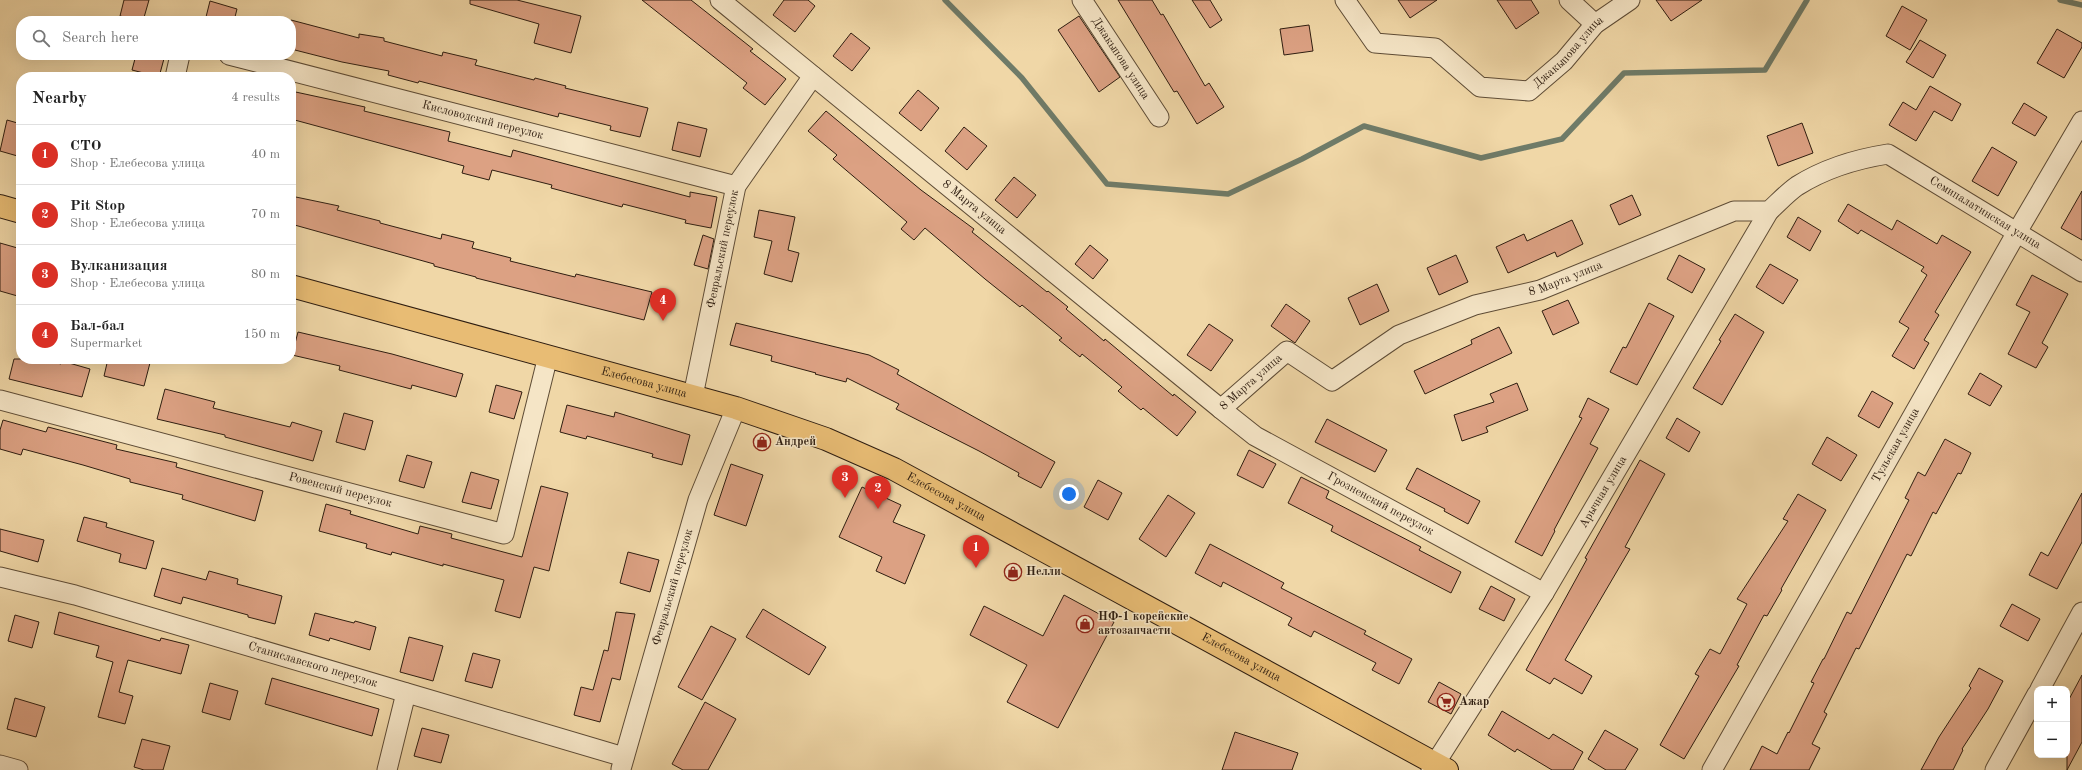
<!DOCTYPE html>
<html lang="en">
<head>
<meta charset="utf-8">
<style>
  :root { --surface:#fff; --page:#f2f2f2; --text:#222; --muted:#767676; --line:#e0e0e0; --accent:#d93025 }
  body { margin:0; font-family:"Old Standard TT",serif; background:var(--page); color:var(--text) }
  .controls { position:absolute; right:12px; bottom:12px; display:grid; overflow:hidden; border-radius:8px; box-shadow:0 4px 16px #0002 }
  .controls button { width:36px; height:36px; display:grid; place-items:center; padding:0; border:0; border-bottom:1px solid var(--line); background:var(--surface); color:var(--text); font:20px sans-serif }
  .you { position:absolute; left:1069px; top:494px; width:14px; height:14px; margin:-10px; border:3px solid #fff; border-radius:50%; background:#1a73e8; box-shadow:0 0 0 6px #1a73e833 }
  .badge { display:grid; place-items:center; width:26px; height:26px; border-radius:50%; background:var(--accent); color:#fff; font-size:13px; font-weight:700 }
  .pin { position:absolute; translate:-50% -33px; filter:drop-shadow(0 1px 2px #0008) }
  .pin::after { content:''; position:absolute; top:21px; width:14px; height:12px; background:inherit; clip-path:polygon(0 0,100% 0,50% 100%) }
  .list { margin:0; padding:0; list-style:none }
  h2 { display:flex; justify-content:space-between; align-items:center; height:52px; margin:0; padding:0 16px; font-size:17px }
  h2 small { font-size:13px; font-weight:400; color:var(--muted) }
  .list li { display:grid; grid-template-columns:26px 1fr auto; gap:12px; align-items:center; box-sizing:border-box; height:60px; padding:0 16px; border-top:1px solid var(--line) }
  .list b { display:block; font-size:15px; white-space:nowrap }
  .list p { margin:0; font-size:13px; white-space:nowrap; color:var(--muted) }
  .list em { font-size:13px; font-style:normal; color:var(--muted) }
  .icon { flex:none; width:22px; height:22px; fill:none; stroke:currentColor; stroke-width:2; stroke-linecap:round; stroke-linejoin:round }
  .map { position:relative; flex:none; width:2082px; height:770px; overflow:hidden }
  .search { position:absolute; background:var(--surface); box-shadow:0 4px 16px #0002; left:16px; top:16px; width:280px; height:44px; display:flex; align-items:center; gap:10px; box-sizing:border-box; padding:0 14px; border-radius:16px; color:var(--muted); font-size:15px }
  .panel { position:absolute; background:var(--surface); box-shadow:0 4px 16px #0002; left:16px; top:72px; width:280px; height:292px; border-radius:16px }
  .map>svg:first-child { display:block }
  .lines { fill:none; stroke-linecap:round; stroke-linejoin:round }
  .stream { stroke:#6f7b68; stroke-width:5.5 }
  .building { fill:#dca183; stroke:#2e1d10 }
  .minor-casing { stroke:#5e4c36; stroke-width:21 }
  .primary-casing { stroke:#2e1d10; stroke-width:24 }
  .minor { stroke:#f5e5c6; stroke-width:19 }
  .primary { stroke:#e8bc74; stroke-width:22 }
  .labels { text-anchor:middle; dominant-baseline:central; stroke-width:3; stroke-linejoin:round; paint-order:stroke }
  .street-label { font-size:12px; fill:#2e1d10; stroke:#f5e5c6 }
  .poi-label { font-size:12px; font-weight:bold; fill:#2e1d10; stroke:#f5e5c6; text-anchor:start }
</style>
</head>
<body>
<div class="map">
<svg width="2082" height="770" viewBox="0 0 2082 770">
  <rect width="100%" height="100%" fill="#f0d7a7"/>
  <filter id="stains"><feTurbulence type="fractalNoise" baseFrequency=".005" numOctaves="4"/><feColorMatrix values="0 0 0 0 .2 0 0 0 0 .09 0 0 0 0 .02 0 0 0 .5 -.17"/></filter>
  <radialGradient id="worn" r=".72"><stop offset=".6" stop-color="#630" stop-opacity="0"/><stop offset="1" stop-color="#630" stop-opacity=".3"/></radialGradient>
  <g class="lines">
    <g class="stream">
      <path d="M945,0L1022,78L1107,184L1228,194L1302,159L1364,126L1481,158L1562,139L1624,73L1765,70L1807,0"/>
      <path d="M2060,0L2082,5"/>
    </g>
  </g>
  <g class="building">
    <path d="M124,0H149L143,21L120,16Z"/>
    <path d="M470,0H517L581,16L571,53L534,43L539,24L470,4Z"/>
    <path d="M642,0H691L753,49L750,51L786,79L765,105L743,88L747,83Z"/>
    <path d="M784,0H808L815,6L795,32L773,15Z"/>
    <path d="M1118,0H1152L1161,15L1163,14L1205,86L1209,83L1224,107L1197,124L1177,91L1174,92Z"/>
    <path d="M1192,0H1210L1222,20L1210,28Z"/>
    <path d="M1398,0H1437L1410,18Z"/>
    <path d="M1497,0H1531L1539,13L1516,29Z"/>
    <path d="M1656,0H1702L1671,21Z"/>
    <path d="M210,1L237,9L234,21H205Z"/>
    <path d="M1902,6L1927,20L1910,50L1886,36Z"/>
    <path d="M1079,16L1120,77L1099,92L1058,30Z"/>
    <path d="M291,20L359,38V34L384,38V41L442,56L443,52L477,60L475,65L534,80L535,78L566,86L565,88L648,108L640,137L610,130L611,126L559,113L558,117L419,81L418,83L388,75L389,71L342,62L291,49Z"/>
    <path d="M1309,25L1313,51L1284,55L1280,29Z"/>
    <path d="M2057,29L2082,43V47L2064,78L2037,63Z"/>
    <path d="M851,33L870,48L852,71L833,56Z"/>
    <path d="M1920,40L1946,55L1933,78L1906,62Z"/>
    <path d="M136,55H165L159,77L132,70Z"/>
    <path d="M1930,86L1961,104L1952,121L1934,111L1916,141L1889,125L1903,102L1916,110Z"/>
    <path d="M918,90L939,108L921,131L899,113Z"/>
    <path d="M291,91L365,107L364,111L450,132L448,141L511,157L513,150L690,197V192L717,197L711,228L685,223L686,220L623,204L622,207L551,188L552,185L492,170L489,180L462,173L464,166L291,119Z"/>
    <path d="M2024,103L2047,117L2035,136L2012,123Z"/>
    <path d="M826,111L921,190L974,229L972,232L1047,292L1048,291L1068,307L1066,309L1104,341L1105,339L1173,396L1174,394L1196,412L1177,436L1143,408L1141,410L1118,391L1122,387L1082,354L1080,357L1059,340L1062,338L1022,305L1020,307L985,279L925,228L914,240L901,229L907,222L833,159L837,155L808,131Z"/>
    <path d="M7,120L21,124V157L0,151Z"/>
    <path d="M678,122L707,129L700,157L672,150Z"/>
    <path d="M1802,123L1813,153L1778,166L1767,136Z"/>
    <path d="M964,127L987,146L967,170L945,151Z"/>
    <path d="M1992,147L2017,162L1998,196L1972,181Z"/>
    <path d="M1014,177L1036,195L1017,218L995,200Z"/>
    <path d="M2082,191V240L2061,228Z"/>
    <path d="M1632,195L1641,215L1619,225L1610,205Z"/>
    <path d="M291,196L339,206L337,210L380,221V223L441,239L442,234L474,242L472,248L511,258L510,261L575,277L576,274L652,292L644,320L476,278V277L434,266V264L291,224Z"/>
    <path d="M1848,204L1892,230L1897,220L1937,244L1942,235L1971,252L1935,312L1939,315L1924,340L1929,343L1914,369L1892,356L1909,328L1899,322L1927,275L1921,271L1924,267L1861,230L1858,234L1838,221Z"/>
    <path d="M759,210L795,217L788,250L799,253L792,282L764,274L772,241L754,237Z"/>
    <path d="M1798,217L1821,231L1810,251L1787,237Z"/>
    <path d="M1572,220L1583,244L1557,257L1555,252L1508,273L1496,247L1524,234L1527,241Z"/>
    <path d="M703,235L714,239L708,269L694,265Z"/>
    <path d="M0,243L21,249V297L0,291Z"/>
    <path d="M1090,245L1108,260L1093,279L1075,264Z"/>
    <path d="M1456,255L1468,282L1439,295L1427,268Z"/>
    <path d="M1679,255L1705,269L1692,293L1667,279Z"/>
    <path d="M1770,264L1798,280L1783,304L1756,287Z"/>
    <path d="M2032,275L2068,294L2042,343L2048,347L2036,368L2008,354L2030,312L2016,305Z"/>
    <path d="M1377,284L1389,311L1360,325L1348,298Z"/>
    <path d="M1568,300L1579,323L1553,335L1542,311Z"/>
    <path d="M1649,303L1674,316L1637,385L1610,372L1623,347L1626,348Z"/>
    <path d="M1286,304L1310,321L1295,343L1271,326Z"/>
    <path d="M1735,314L1764,332L1722,405L1693,388L1721,341L1719,340Z"/>
    <path d="M736,323L869,355L899,370L897,374L1055,462L1041,488L1018,476L1019,473L979,451L896,409L899,404L847,378L846,382L815,374L816,373L771,361L772,356L730,345Z"/>
    <path d="M1209,324L1233,340L1211,371L1187,355Z"/>
    <path d="M1499,327L1512,353L1425,394L1414,371L1472,344L1471,340Z"/>
    <path d="M298,332L392,354L463,374L456,397L412,385L411,389L366,377L339,370L340,366L292,355Z"/>
    <path d="M14,359H42L61,364L62,361L90,369L82,397L9,379Z"/>
    <path d="M108,359H151L144,386L104,376Z"/>
    <path d="M1980,373L2002,386L1990,406L1968,394Z"/>
    <path d="M1517,383L1528,410L1486,427L1488,432L1462,441L1454,415L1494,402L1490,394Z"/>
    <path d="M496,385L522,392L514,419L489,412Z"/>
    <path d="M165,389L215,402L213,408L290,427L292,422L322,431L313,461L225,437V435L157,419Z"/>
    <path d="M1872,391L1893,403L1879,428L1858,416Z"/>
    <path d="M1588,398L1609,409L1590,444L1598,448L1554,530L1555,531L1542,556L1515,542L1582,418L1579,417Z"/>
    <path d="M567,405L614,417L615,412L690,435L682,465L652,457L653,454L587,436L586,439L560,432Z"/>
    <path d="M344,413L373,421L365,450L336,442Z"/>
    <path d="M1677,418L1700,432L1689,452L1666,438Z"/>
    <path d="M1327,419L1387,450L1375,472L1315,442Z"/>
    <path d="M3,420L46,432L48,427L117,445L116,449L177,463L176,467L263,491L255,521L182,499L183,495L130,482V479L83,465L23,449L21,455L0,449V430Z"/>
    <path d="M1827,437L1857,455L1841,481L1812,464Z"/>
    <path d="M1945,439L1971,453L1961,474L1958,473L1936,514L1933,512L1911,556L1907,554L1859,649L1856,648L1824,712L1827,714L1812,744L1820,748L1809,770H1750L1762,746L1777,754L1788,732L1789,733L1814,683L1811,682L1823,659H1824L1847,612L1851,614L1909,500L1905,498L1918,472L1925,476Z"/>
    <path d="M1249,450L1276,464L1263,488L1237,475Z"/>
    <path d="M407,455L432,462L424,488L399,481Z"/>
    <path d="M1640,460L1665,474L1625,547L1630,549L1565,660L1592,676L1582,694L1554,678L1550,684L1526,670L1587,559L1585,558Z"/>
    <path d="M731,464L763,475L746,526L714,515Z"/>
    <path d="M1417,468L1480,501L1468,524L1444,511L1445,509L1406,489Z"/>
    <path d="M471,472L499,480L491,509L462,502Z"/>
    <path d="M1301,477L1329,491L1326,498L1421,547L1419,550L1461,572L1451,593L1331,531L1333,526L1288,503Z"/>
    <path d="M1098,480L1122,493L1108,520L1084,507Z"/>
    <path d="M541,486L568,493L549,571L534,567L520,618L495,611L504,580L443,564V566L392,552L391,555L366,548L367,544L319,531L326,504L351,511L350,514L418,534L420,526L452,534L451,538L522,557Z"/>
    <path d="M862,487L901,505L893,522L925,535L905,584L876,571L882,557L839,537Z"/>
    <path d="M2082,493V542L2057,589L2029,575L2041,552L2048,556Z"/>
    <path d="M1798,494L1826,510L1781,589L1782,590L1767,616L1764,615L1737,665L1739,666L1684,759L1660,745L1699,676L1695,674L1710,649L1720,654L1747,604L1737,599L1788,521L1783,519Z"/>
    <path d="M1168,495L1195,513L1166,557L1139,539Z"/>
    <path d="M84,517L107,523L106,527L154,541L146,569L119,562L121,554L77,541Z"/>
    <path d="M0,529L44,540L38,562L0,551Z"/>
    <path d="M1210,544L1284,583L1281,588L1366,631L1364,634L1412,659L1399,684L1372,670L1376,663L1314,631L1311,637L1288,625L1292,618L1223,582L1221,587L1195,573Z"/>
    <path d="M628,552L659,560L650,592L620,583Z"/>
    <path d="M162,568L206,580L209,571L238,579L237,584L282,596L275,624L248,617V615L183,597L181,604L154,596Z"/>
    <path d="M1491,586L1515,599L1504,621L1479,609Z"/>
    <path d="M1064,595L1114,622L1058,728L1007,702L1027,665L970,635L984,606L1043,636Z"/>
    <path d="M2012,604L2040,619L2028,641L2000,626Z"/>
    <path d="M763,609L826,647L809,675L746,637Z"/>
    <path d="M59,612L160,641L161,638L189,645L181,674L128,660L119,692L133,696L125,724L98,717L113,662L96,657L99,646L54,634Z"/>
    <path d="M616,612L635,614L620,680L612,678L600,722L574,715L581,687L593,690L604,650L608,651Z"/>
    <path d="M315,613L354,623L355,621L376,627L370,650L330,638L329,641L309,635Z"/>
    <path d="M15,615L39,622L32,648L8,641Z"/>
    <path d="M711,626L736,639L702,700L678,687Z"/>
    <path d="M409,637L443,646L433,681L400,672Z"/>
    <path d="M473,653L500,660L492,688L465,681Z"/>
    <path d="M1979,668L2003,681L1988,709L1962,749L1963,750L1953,770H1921L1939,737L1971,688L1969,686Z"/>
    <path d="M2082,675V742L2067,770V703Z"/>
    <path d="M272,678L379,709L372,736L265,704Z"/>
    <path d="M1439,682L1461,694L1451,714L1428,702Z"/>
    <path d="M210,683L238,691L230,720L202,712Z"/>
    <path d="M15,698L45,707L36,737L7,729Z"/>
    <path d="M705,702L736,719L708,770H683L672,764Z"/>
    <path d="M1502,711L1549,739L1553,734L1583,752L1573,770H1552L1517,749L1515,752L1488,735Z"/>
    <path d="M422,728L449,735L441,763L414,756Z"/>
    <path d="M1605,730L1638,749L1625,770H1606L1588,759Z"/>
    <path d="M1235,732L1298,753L1292,770H1222Z"/>
    <path d="M142,739L170,746L163,770H144L134,767Z"/>
  </g>
  <g class="lines">
    <defs>
      <g id="minor">
        <path id="s1" d="M720,0L1221,409L1287,351L1332,381L1399,335L1475,305L1540,290L1734,211H1769C1778,203 1787,193 1797,186C1824,169 1856,159 1888,154L2082,272"/>
        <path id="s2" d="M1082,0L1159,117"/>
        <path id="s3" d="M1345,0L1375,43L1435,48L1480,87L1529,91L1564,61L1595,24L1630,0"/>
        <path d="M1569,0L1595,24"/>
        <path id="s4" d="M229,55L736,186"/>
        <path d="M175,77L180,55"/>
        <path id="s5" d="M693,396L736,186L813,76"/>
        <path id="s6" d="M0,400L504,534L548,356"/>
        <path id="s7" d="M1221,409L1255,436L1544,593"/>
        <path id="s8" d="M0,577L75,595L624,757"/>
        <path d="M2040,689L2082,612"/>
        <path d="M0,765L18,770"/>
        <path id="s9" d="M621,769L698,500L736,408"/>
        <path d="M387,770L406,693"/>
        <path id="s10" d="M1431,770L1544,593L1769,211"/>
        <path id="s11" d="M1712,770L2017,232L2082,121"/>
        <path d="M1995,770L2037,694"/>
      </g>
      <g id="primary">
        <path d="M0,206L21,212"/>
        <path id="s12" d="M291,286L736,408L826,439L894,469L1447,770"/>
      </g>
    </defs>
    <use href="#minor" class="minor-casing"/>
    <use href="#primary" class="primary-casing"/>
    <use href="#minor" class="minor"/>
    <use href="#primary" class="primary"/>
  </g>
  <defs>
    <symbol id="shop-ring" viewBox="-11 -11 22 22"><circle r="9.5" fill="#f5e5c6" stroke="#8f2418" stroke-width="1.5"/><path d="M-5-2.5h2.3a2.7 3.5 0 0 1 5.4 0H5L5.5 6h-11ZM-1.5-2.5h3a1.5 2.3 0 0 0-3 0Z" fill="#8f2418"/></symbol>
    <symbol id="supermarket-ring" viewBox="-11 -11 22 22"><circle r="9.5" fill="#f5e5c6" stroke="#8f2418" stroke-width="1.5"/><path d="M-6-5.5h2.5l.6 2H6L4.5 2H-2.5L-4.4-4H-6ZM-1.5 3.2a1.3 1.3 0 1 0 .1 0ZM3 3.2a1.3 1.3 0 1 0 .1 0Z" fill="#8f2418"/></symbol>
  </defs>
  <g fill-rule="evenodd">
    <use href="#shop-ring" x="752" y="432" width="20" height="20"/>
    <use href="#shop-ring" x="1003" y="562" width="20" height="20"/>
    <use href="#shop-ring" x="1075" y="614" width="20" height="20"/>
    <use href="#supermarket-ring" x="1436" y="692" width="20" height="20"/>
  </g>
  <g class="labels">
    <g class="street-label">
      <text stroke="none"><textPath href="#s3" startOffset="277">Джакыпова улица</textPath></text>
      <text stroke="none"><textPath href="#s2" startOffset="70">Джакыпова улица</textPath></text>
      <text stroke="none"><textPath href="#s4" startOffset="262">Кисловодский переулок</textPath></text>
      <text stroke="none"><textPath href="#s1" startOffset="328">8 Марта улица</textPath></text>
      <text stroke="none"><textPath href="#s1" startOffset="1511">Семипалатинская улица</textPath></text>
      <text stroke="none"><textPath href="#s5" startOffset="150">Февральский переулок</textPath></text>
      <text stroke="none"><textPath href="#s1" startOffset="1046">8 Марта улица</textPath></text>
      <text stroke="none"><textPath href="#s1" startOffset="687">8 Марта улица</textPath></text>
      <text stroke="none"><textPath href="#s12" startOffset="366">Елебесова улица</textPath></text>
      <text stroke="none"><textPath href="#s11" startOffset="373">Тульская улица</textPath></text>
      <text stroke="none"><textPath href="#s6" startOffset="352">Ровенский переулок</textPath></text>
      <text stroke="none"><textPath href="#s10" startOffset="327">Арычная улица</textPath></text>
      <text stroke="none"><textPath href="#s12" startOffset="690">Елебесова улица</textPath></text>
      <text stroke="none"><textPath href="#s7" startOffset="186">Грозненский переулок</textPath></text>
      <text stroke="none"><textPath href="#s9" startOffset="189">Февральский переулок</textPath></text>
      <text stroke="none"><textPath href="#s12" startOffset="1026">Елебесова улица</textPath></text>
      <text stroke="none"><textPath href="#s8" startOffset="325">Станиславского переулок</textPath></text>
    </g>
    <g class="poi-label">
      <text x="775" y="442">Андрей</text>
      <text x="1026" y="572">Нелли</text>
      <text x="1098" y="617">НФ-1 корейские<tspan x="1098" dy="14">автозапчасти</tspan></text>
      <text x="1459" y="702">Ажар</text>
    </g>
  </g>
  <rect width="100%" height="100%" filter="url(#stains)"/>
  <rect width="100%" height="100%" fill="url(#worn)"/>
</svg>
<div class="controls">
<button>+</button>
<button>−</button>
</div>
<div class="you"></div>
<div class="pin badge" style="left:976px;top:568px">1</div>
<div class="pin badge" style="left:878px;top:509px">2</div>
<div class="pin badge" style="left:845px;top:498px">3</div>
<div class="pin badge" style="left:663px;top:321px">4</div>
<div class="search"><svg class="icon" aria-label="search" viewBox="0 0 24 24"><circle cx="10" cy="10" r="6"/><path d="M15 15l6 6"/></svg>Search here</div>
<section class="panel">
<h2>Nearby<small>4 results</small></h2>
<ul class="list">
<li><span class="badge">1</span><div><b>СТО</b><p>Shop · Елебесова улица</p></div><em>40 m</em></li>
<li><span class="badge">2</span><div><b>Pit Stop</b><p>Shop · Елебесова улица</p></div><em>70 m</em></li>
<li><span class="badge">3</span><div><b>Вулканизация</b><p>Shop · Елебесова улица</p></div><em>80 m</em></li>
<li><span class="badge">4</span><div><b>Бал-бал</b><p>Supermarket</p></div><em>150 m</em></li>
</ul>
</section>
</div>
</body>
</html>
